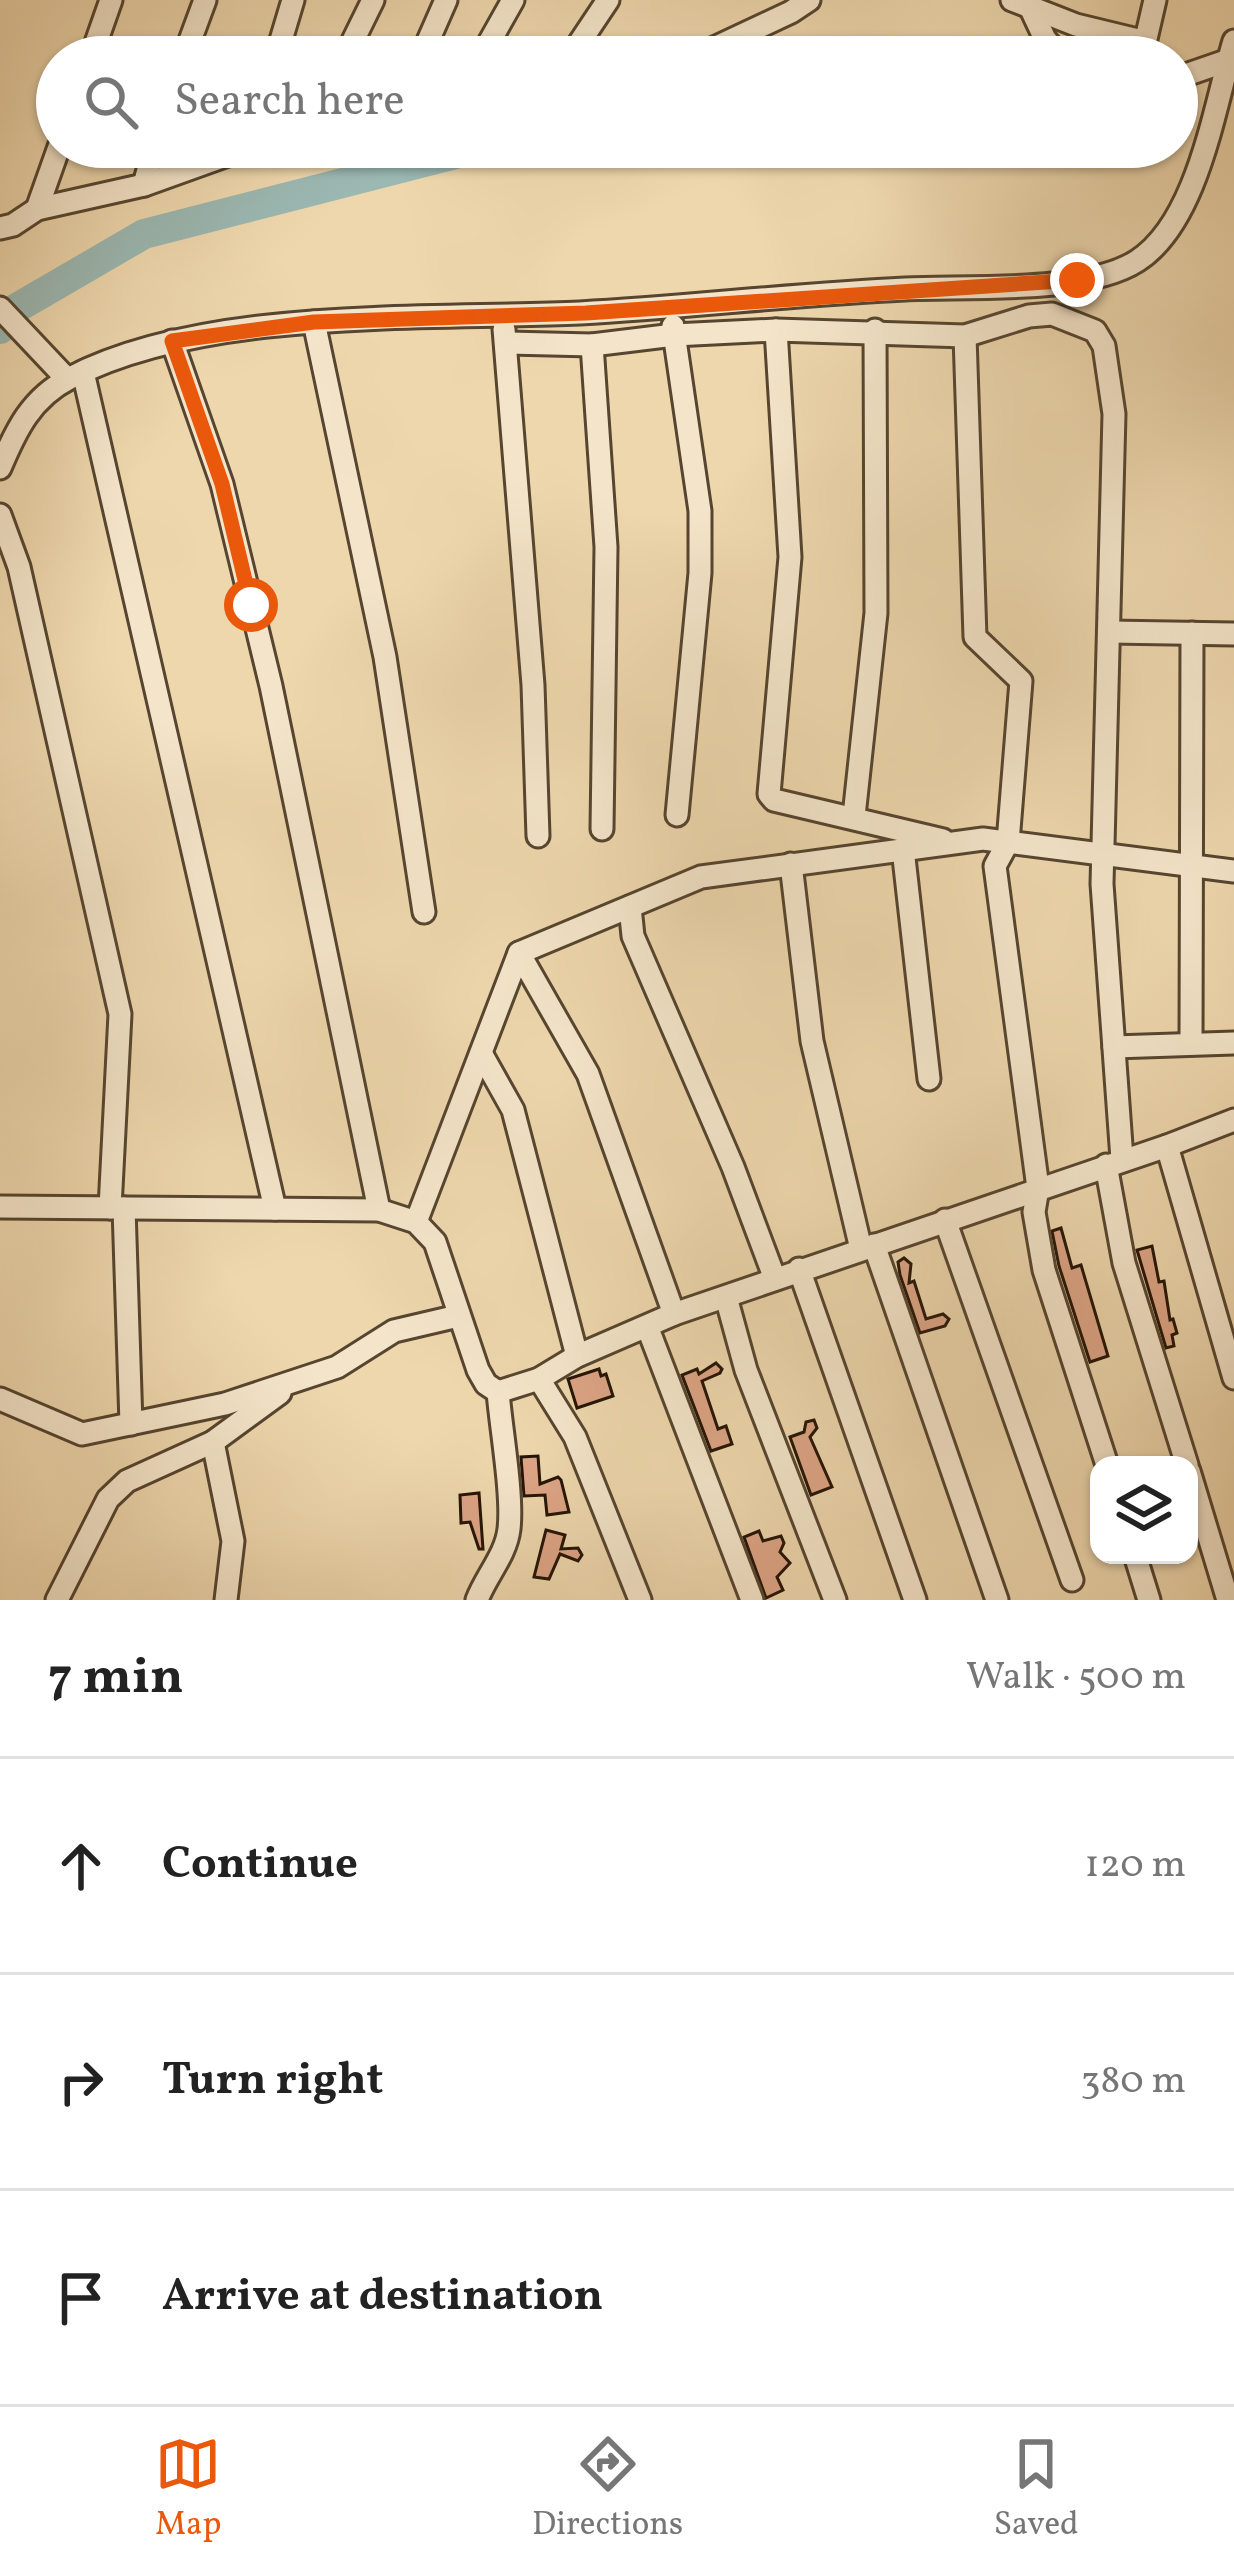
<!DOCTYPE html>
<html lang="en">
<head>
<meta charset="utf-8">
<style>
  :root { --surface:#fff; --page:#f2f2f2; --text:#222; --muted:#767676; --line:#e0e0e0; --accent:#ea580c }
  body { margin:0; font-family:Vollkorn,serif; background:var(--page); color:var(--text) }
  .controls { position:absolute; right:36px; bottom:36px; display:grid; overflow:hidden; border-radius:24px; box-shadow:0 3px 9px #0004 }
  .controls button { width:108px; height:108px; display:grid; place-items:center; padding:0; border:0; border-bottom:3px solid var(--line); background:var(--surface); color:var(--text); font:60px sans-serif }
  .stop { position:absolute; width:36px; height:36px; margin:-27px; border:9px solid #ea580c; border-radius:50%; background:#fff }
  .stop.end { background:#ea580c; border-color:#fff; box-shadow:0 3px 12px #0008 }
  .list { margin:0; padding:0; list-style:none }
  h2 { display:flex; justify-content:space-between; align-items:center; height:156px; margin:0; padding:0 48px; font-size:51px }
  h2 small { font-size:39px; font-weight:400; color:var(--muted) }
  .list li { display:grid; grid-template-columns:78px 1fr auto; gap:36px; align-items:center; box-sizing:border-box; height:216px; padding:0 48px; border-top:3px solid var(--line) }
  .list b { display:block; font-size:45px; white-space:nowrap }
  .list em { font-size:39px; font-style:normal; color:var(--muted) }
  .icon { flex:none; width:66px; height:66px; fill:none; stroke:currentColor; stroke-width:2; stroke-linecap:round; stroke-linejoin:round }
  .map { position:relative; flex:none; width:1234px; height:1600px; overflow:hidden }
  .search { position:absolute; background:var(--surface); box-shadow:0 3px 9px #0004; left:36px; right:36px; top:36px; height:132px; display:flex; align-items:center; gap:30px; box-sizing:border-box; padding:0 42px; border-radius:66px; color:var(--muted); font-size:45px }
  .sheet { height:804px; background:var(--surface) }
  nav { display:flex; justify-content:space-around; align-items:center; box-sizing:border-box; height:168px; border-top:3px solid var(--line); background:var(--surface); font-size:33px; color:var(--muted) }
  nav a { display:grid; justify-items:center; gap:6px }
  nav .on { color:var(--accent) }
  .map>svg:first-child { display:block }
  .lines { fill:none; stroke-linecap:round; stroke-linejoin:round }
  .river { stroke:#9bb8b2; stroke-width:30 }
  .building { fill:#dda586; stroke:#241406; stroke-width:3 }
  .minor-casing { stroke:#564530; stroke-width:27 }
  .minor { stroke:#f4e5ca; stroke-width:21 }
  .route { stroke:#ea580c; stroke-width:15 }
</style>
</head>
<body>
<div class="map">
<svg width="1234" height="1600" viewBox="0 0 1234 1600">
  <rect width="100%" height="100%" fill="#eed7ad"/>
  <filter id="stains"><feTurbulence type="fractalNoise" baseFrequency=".00167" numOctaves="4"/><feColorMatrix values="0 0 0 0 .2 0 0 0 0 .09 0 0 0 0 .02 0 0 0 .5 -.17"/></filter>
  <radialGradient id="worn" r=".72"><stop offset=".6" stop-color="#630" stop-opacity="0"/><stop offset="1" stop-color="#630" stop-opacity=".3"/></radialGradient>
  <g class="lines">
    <g class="river">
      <path d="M748,57H749"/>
      <path d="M0,329L15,309L144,234L483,147"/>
    </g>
  </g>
  <g class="building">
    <path d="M1061,1228L1072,1268L1081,1265L1108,1356L1090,1362L1059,1266L1052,1231Z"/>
    <path d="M1152,1246L1159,1282L1164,1281L1170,1320L1173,1319L1177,1333L1172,1335L1174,1346L1166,1348L1137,1250Z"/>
    <path d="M904,1258L911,1264L909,1283L914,1281L926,1319L943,1314L949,1319L945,1326L920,1333L900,1275L898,1262Z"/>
    <path d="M716,1363L722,1369L720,1373L702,1381L718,1429L726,1426L732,1444L711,1451L682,1375L697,1369L699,1374Z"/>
    <path d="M599,1369L601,1376L606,1374L613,1396L577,1408L568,1379Z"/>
    <path d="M814,1420L817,1428L810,1437L832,1487L811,1495L790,1437L804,1432L806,1422Z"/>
    <path d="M538,1456L540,1484L558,1477L561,1480L569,1512L547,1515L545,1495L524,1496L521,1457Z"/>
    <path d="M479,1493L483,1549H479L470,1522L461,1523L460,1495Z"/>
    <path d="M546,1530L565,1535L561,1549L578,1548L582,1555L578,1561L560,1554L549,1579L534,1577Z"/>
    <path d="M759,1531L763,1541L781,1536L784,1543L780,1552L790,1563L777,1577L783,1590L766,1598L744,1537Z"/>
  </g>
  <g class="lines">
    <defs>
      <g id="minor">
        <path d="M1012,0L1076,25L1142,41L1146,39L1155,0"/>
        <path d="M1030,7L1045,39L1061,57"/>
        <path d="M91,57L111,0"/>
        <path d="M184,57L205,0"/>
        <path d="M276,57L293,0"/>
        <path d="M345,57L373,0"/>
        <path d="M421,57L446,0"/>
        <path d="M481,57L513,0"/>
        <path d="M570,57L608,0"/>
        <path d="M695,57L791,12L809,0"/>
        <path d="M1177,78L1229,60"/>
        <path d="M144,185L154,147"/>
        <path d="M37,209L59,147"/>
        <path d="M0,228L13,225L37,209L144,185L247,148L309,154L369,147"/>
        <path d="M0,308L67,379"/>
        <path d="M314,322L385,657L424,912"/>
        <path d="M673,326L700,511V573L677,815"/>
        <path d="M504,329L533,685L538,836"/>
        <path d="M776,330L790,557L769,794L774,800L943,840"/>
        <path d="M965,336L975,637L1021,681L1008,842L995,866L1038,1188L1034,1212L1044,1270L1107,1465"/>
        <path d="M172,341L222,484L271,686L379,1210"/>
        <path d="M506,343L592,345L674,335L776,330L965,336L1029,316L1052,314L1095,331L1104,346L1114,414L1102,884L1122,1159"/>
        <path d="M592,345L606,547L602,829"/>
        <path d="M83,372L275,1209"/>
        <path d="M0,468C16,430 31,398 70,378C206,307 427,320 580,313C688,307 797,294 905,289C967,286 1086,294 1137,261C1198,222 1214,107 1234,41"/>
        <path d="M0,515L19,567L120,1014L110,1208"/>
        <path d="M1109,632L1234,634"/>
        <path d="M854,816L876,613L875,330"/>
        <path d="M903,849L929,1079"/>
        <path d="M791,864L812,1041L861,1249"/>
        <path d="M630,907L633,936L733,1167L775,1279"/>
        <path d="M519,953L588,1074L674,1314"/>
        <path d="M1191,1044L1192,633"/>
        <path d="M1114,1047L1234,1043"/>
        <path d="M481,1053L513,1110L577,1356"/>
        <path d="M1167,1146L1234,1378"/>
        <path d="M1106,1165L1124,1263L1187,1465"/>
        <path d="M0,1207L379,1210L416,1222L435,1242L478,1370L486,1384L498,1392C501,1429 513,1495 509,1529C506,1555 486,1576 477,1600"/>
        <path d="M124,1208L131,1424"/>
        <path d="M945,1220L1072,1580"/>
        <path d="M416,1222L519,953L701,877L983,839L1234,871"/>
        <path d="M874,1245L997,1600"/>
        <path d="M799,1269L915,1600"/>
        <path d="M726,1297L746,1370L835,1600"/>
        <path d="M647,1326L752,1600"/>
        <path d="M539,1379L575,1437L640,1600"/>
        <path d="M498,1392L539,1379L577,1356L674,1314L1167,1146L1234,1120"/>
        <path d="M0,1399L82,1434L225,1404L337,1367L394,1331L458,1316"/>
        <path d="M213,1442L233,1541L226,1600"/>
        <path d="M1189,1471L1228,1600"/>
        <path d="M1135,1555L1149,1600"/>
        <path d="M57,1600L108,1499L127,1481L213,1442L280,1393"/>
      </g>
    </defs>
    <use href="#minor" class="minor-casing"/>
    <use href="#minor" class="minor"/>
  </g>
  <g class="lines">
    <path class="route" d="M251,605L222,484L172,341L314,322L586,313L1077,280"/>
  </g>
  <rect width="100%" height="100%" filter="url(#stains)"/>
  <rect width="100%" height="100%" fill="url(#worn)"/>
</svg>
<div class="controls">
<button><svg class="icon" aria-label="layers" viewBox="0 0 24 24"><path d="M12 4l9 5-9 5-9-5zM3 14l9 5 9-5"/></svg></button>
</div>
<div class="stop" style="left:251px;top:605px"></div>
<div class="stop end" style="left:1077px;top:280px"></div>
<div class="search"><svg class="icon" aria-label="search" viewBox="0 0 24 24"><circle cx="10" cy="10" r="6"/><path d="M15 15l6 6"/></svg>Search here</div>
</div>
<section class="sheet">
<h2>7 min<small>Walk · 500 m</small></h2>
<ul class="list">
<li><svg class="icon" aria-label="ahead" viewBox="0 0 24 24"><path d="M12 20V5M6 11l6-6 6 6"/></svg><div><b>Continue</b></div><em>120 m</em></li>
<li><svg class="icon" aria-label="right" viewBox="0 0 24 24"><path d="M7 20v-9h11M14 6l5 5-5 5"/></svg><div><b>Turn right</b></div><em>380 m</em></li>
<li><svg class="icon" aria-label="arrive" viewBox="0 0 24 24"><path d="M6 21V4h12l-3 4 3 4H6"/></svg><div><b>Arrive at destination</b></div></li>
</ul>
</section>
<nav>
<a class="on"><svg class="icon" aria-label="map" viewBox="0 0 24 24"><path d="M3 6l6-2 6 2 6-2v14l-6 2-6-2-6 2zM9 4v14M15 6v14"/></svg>Map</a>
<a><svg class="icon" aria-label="directions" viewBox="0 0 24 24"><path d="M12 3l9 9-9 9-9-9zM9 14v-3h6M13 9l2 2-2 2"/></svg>Directions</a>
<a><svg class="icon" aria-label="saved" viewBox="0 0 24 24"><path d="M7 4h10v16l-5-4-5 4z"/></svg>Saved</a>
</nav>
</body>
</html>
